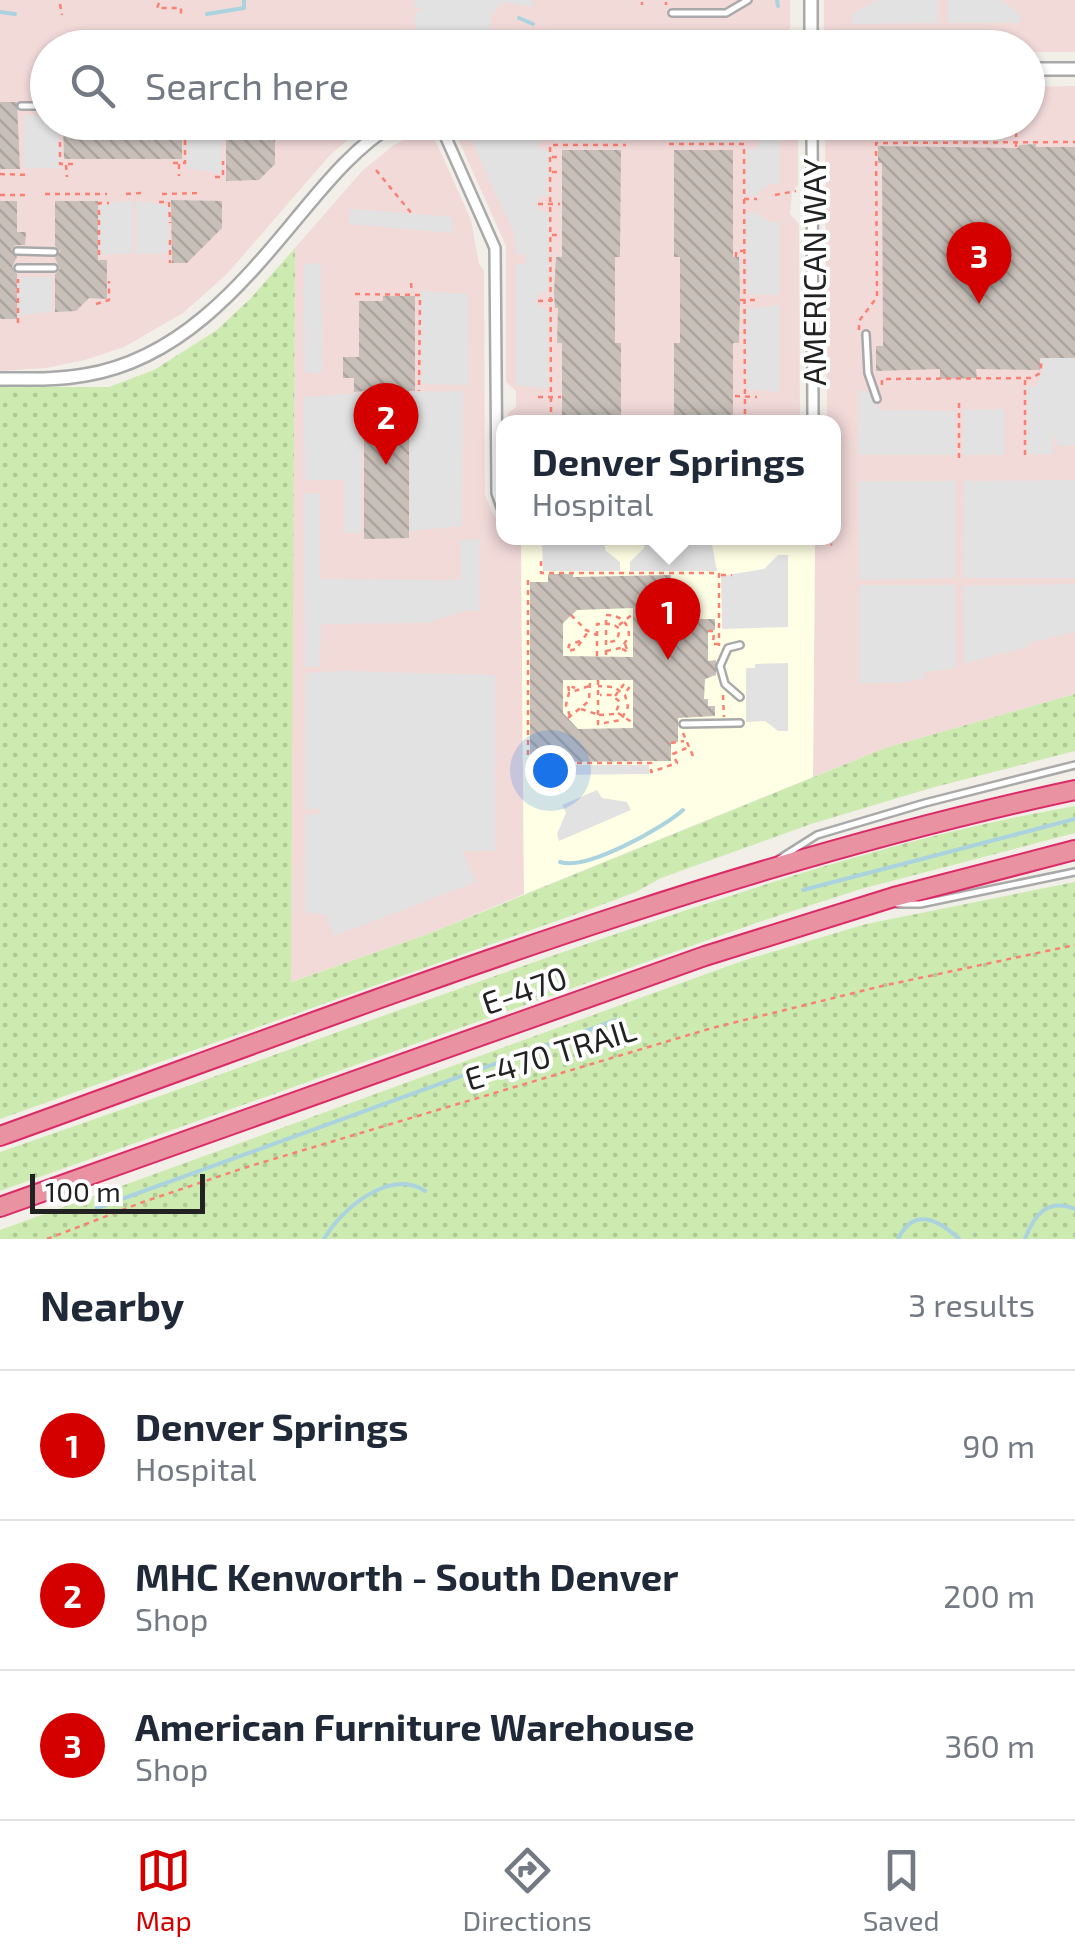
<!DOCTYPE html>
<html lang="en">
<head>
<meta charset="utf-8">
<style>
  :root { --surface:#fff; --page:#f6f6f7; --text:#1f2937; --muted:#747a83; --line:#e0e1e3; --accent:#d40000 }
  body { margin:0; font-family:"Exo 2",sans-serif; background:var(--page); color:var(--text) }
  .scale { position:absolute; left:30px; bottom:25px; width:175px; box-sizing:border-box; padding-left:10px; border:5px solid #222; border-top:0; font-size:28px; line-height:35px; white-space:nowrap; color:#222; -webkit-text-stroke:8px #fff; paint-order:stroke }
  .you { position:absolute; left:550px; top:770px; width:35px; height:35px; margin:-25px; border:8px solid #fff; border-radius:50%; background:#1a73e8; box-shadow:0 0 0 15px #1a73e833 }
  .badge { display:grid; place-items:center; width:65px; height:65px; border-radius:50%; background:var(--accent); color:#fff; font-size:32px; font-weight:700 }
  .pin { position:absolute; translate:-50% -82px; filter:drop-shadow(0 2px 5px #0008) }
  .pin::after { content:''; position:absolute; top:52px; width:35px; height:30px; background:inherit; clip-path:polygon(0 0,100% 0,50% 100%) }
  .popup { position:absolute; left:496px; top:415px; width:345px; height:130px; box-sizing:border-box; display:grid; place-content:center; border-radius:20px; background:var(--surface); filter:drop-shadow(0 2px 8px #0005); font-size:32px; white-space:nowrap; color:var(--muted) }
  .popup b { font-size:38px; color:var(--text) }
  .popup::after { content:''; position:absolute; left:50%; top:100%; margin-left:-20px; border:20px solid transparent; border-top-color:var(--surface) }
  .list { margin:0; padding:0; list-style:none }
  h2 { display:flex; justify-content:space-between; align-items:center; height:130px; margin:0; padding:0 40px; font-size:42px }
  h2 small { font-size:32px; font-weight:400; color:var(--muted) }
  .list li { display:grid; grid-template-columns:65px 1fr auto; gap:30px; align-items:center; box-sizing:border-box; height:150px; padding:0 40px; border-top:2px solid var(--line) }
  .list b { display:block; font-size:38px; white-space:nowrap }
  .list p { margin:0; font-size:32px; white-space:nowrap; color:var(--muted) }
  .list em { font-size:32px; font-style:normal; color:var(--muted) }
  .icon { flex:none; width:55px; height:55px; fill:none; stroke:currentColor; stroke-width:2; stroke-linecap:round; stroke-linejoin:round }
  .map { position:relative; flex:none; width:1075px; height:1239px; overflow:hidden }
  .search { position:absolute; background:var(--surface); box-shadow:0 2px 8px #0004; left:30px; right:30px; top:30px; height:110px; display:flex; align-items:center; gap:25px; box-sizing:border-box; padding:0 35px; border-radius:55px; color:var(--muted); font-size:38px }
  .sheet { height:580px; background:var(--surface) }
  nav { display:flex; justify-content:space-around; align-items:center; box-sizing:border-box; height:140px; border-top:2px solid var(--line); background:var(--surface); font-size:28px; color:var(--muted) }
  nav a { display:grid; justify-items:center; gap:5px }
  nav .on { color:var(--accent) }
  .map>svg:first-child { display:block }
  .commercial { fill:#f2dad9 }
  .education { fill:#ffffe5 }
  .grass { fill:url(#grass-dots) }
  .parking { fill:#e2e2e2 }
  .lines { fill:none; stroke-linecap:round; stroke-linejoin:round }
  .stream { stroke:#aad3df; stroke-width:4 }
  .building { fill:url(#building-back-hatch); fill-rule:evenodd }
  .service-casing { stroke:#a9a9a9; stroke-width:10 }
  .minor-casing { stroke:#a9a9a9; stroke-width:14 }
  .tertiary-casing { stroke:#a9a9a9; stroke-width:16 }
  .motorway-casing { stroke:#dc2a67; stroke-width:22 }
  .path { stroke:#fa8072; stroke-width:2.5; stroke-dasharray:5 5; stroke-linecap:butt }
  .service { stroke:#fff; stroke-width:5 }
  .minor { stroke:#fff; stroke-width:9 }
  .tertiary { stroke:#fff; stroke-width:11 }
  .motorway { stroke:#e892a2; stroke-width:18 }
  .labels { text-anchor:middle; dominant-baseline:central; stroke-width:8; stroke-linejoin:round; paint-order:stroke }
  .street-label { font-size:32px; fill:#222; stroke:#fff }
</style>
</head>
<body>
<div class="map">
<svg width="1075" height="1239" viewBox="0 0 1075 1239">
  <defs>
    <pattern id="grass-dots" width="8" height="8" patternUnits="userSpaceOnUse" patternTransform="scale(2.5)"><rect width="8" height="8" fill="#cdebb0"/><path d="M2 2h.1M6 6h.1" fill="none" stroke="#b0c997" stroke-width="1.8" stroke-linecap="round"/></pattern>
    <pattern id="building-back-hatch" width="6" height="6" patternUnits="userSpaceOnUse" patternTransform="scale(2.5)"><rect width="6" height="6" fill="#c7bfb8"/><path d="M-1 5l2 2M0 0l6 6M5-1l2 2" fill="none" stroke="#aba49e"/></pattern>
  </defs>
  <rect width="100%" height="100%" fill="#f2efe9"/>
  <g class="commercial">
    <path d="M0,0H790V37L784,47L48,48V122L368,123L330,155L227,274L183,313L124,347L85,360L46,368L0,371Z"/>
    <path d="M824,0H1075V52H1028V48L832,47L824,39Z"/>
    <path d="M1075,86V694L885,748L813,777L815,541L833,538V485L836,481L833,422H827L825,123L1028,122V87Z"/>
    <path d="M458,122L798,123V185L792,192L790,214L799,224L800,422H507L508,413L516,407V391L506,382V246L455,132L453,127Z"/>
    <path d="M417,133L419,138H433L437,144L471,220L479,264L484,271L485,495L493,514L503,527V538H521L524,894L428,934L290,982L295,248L362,171L394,145Z"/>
  </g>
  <path class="education" d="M521,538H786L792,544H811L815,541L813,777L524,894Z"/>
  <g class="grass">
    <path d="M295,248L291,982L428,934L885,748L1075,694V751L931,788L811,824L661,878L636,892L593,908L0,1119V387H109L154,370L217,330L251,298Z"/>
    <path d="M1075,806V833L861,889L759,922L0,1191V1152C201,1083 400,1008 601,939C756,886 913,834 1075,806Z"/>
    <path d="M1075,882V1239H0V1230L742,961L866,924Z"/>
  </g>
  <g class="parking">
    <path d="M415,0H533V7L502,2L490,17L492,43L475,47H416L415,13L425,10L415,7Z"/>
    <path d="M876,0H938V23L852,24V14Z"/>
    <path d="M948,0H1000L1020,14V23H948Z"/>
    <path d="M24,115H47L48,122L59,123V168H24Z"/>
    <path d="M488,122L546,123L538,148L548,150V196H539L538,210L548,212V292L538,293V307L548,309V389L516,385V264H526L527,255L516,254L514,232L472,142L480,138L476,126Z"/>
    <path d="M557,122H635V123L625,132V142H554Z"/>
    <path d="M187,123L222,126L221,174L187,168Z"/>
    <path d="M657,123H759L741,132V142H669L668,132Z"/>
    <path d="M768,123H779V184H769L756,196L746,195V149H756Z"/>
    <path d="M123,201H133V253L101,255L100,206Z"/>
    <path d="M136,201L168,205V253L136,254Z"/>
    <path d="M350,209L453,217V233L349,224Z"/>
    <path d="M746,212H756L769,222H779V295L747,294Z"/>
    <path d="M321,263L322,373H305L304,264Z"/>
    <path d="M20,277H52V311L19,316Z"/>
    <path d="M421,291L468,294L469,385L422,384Z"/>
    <path d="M779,305V392L747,389L746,309Z"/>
    <path d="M1042,358H1075V445L1058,446L1056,434L1053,437V454H1027V387L1036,386L1042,371Z"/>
    <path d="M463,391L462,526L410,531V392Z"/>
    <path d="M858,391H867L881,410L955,411V455H858Z"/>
    <path d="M362,393L361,533H344V480H305L304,397Z"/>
    <path d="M1004,409V455H963L964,410Z"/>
    <path d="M1075,480V578H963L964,481Z"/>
    <path d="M858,481H955V578L859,580Z"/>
    <path d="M304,493H320V579L461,580L460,540L479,539V611H464L428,623L321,624L320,667H305Z"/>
    <path d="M542,539H605V550L620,562V571H543Z"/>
    <path d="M644,539H711L717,571H630V562L644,548Z"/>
    <path d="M778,555H788V627L722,629L721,576L764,569Z"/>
    <path d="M1075,584V632L1029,643L1028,647L1006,653H996L995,656L964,663L963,586Z"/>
    <path d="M859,585H955L956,668L925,672V678L901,683H859Z"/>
    <path d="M788,663V731H778L765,721L746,722V668H755V664Z"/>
    <path d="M342,671L495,675V851H462L476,882L334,936L326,915L305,912V815L321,813L320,809H305V673Z"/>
    <path d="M543,765H649V774L543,775Z"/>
    <path d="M597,790L602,798L627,802L631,810L559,841L557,834L566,813L562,805Z"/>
  </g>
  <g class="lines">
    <g class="stream">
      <path d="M777,0L778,6"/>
      <path d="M0,12L15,14"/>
      <path d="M207,14L244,8V0"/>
      <path d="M519,18L533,24"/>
      <path d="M555,36L692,38"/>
      <path d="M704,39L748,37"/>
      <path d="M560,862C586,871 663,828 683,810"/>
      <path d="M803,890L1075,819"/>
      <path d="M97,1208L616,1020"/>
      <path d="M324,1239C341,1209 390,1168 425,1191"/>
      <path d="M898,1239C914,1206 939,1220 959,1239"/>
      <path d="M1025,1239C1034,1215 1047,1198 1075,1209"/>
    </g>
  </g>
  <g class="building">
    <path d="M0,102H17L20,169H0Z"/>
    <path d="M63,122H182V159H64Z"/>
    <path d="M226,122H275V164L259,180L226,181Z"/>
    <path d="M1036,144V147H1075V358H1040V370L976,369L977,378L940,379V369L876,371V346H883L882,163H878V146L1018,148L1019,145Z"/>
    <path d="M562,150H621L620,257H615V343H621V422H562V343H557L558,308H555L554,292L556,257H562Z"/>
    <path d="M674,150H733V257H739L740,292L739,343H733V422H674V343H680V257H674Z"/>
    <path d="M171,200L222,201V228L187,263H172Z"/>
    <path d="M0,201H17V232H26L25,245H15L11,250L17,257L12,267L17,274V319H0Z"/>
    <path d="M55,201H98V260H107V299L89,298L76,311L55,312V274L60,269L55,258L60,251L55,246Z"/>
    <path d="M383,296H415V391H409V538L364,539V391L354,392V378H343V357H359V301H383Z"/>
    <path d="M548,574H573V577L671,575L670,594H678V619H715V630H708V661L716,660V675L705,679L704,699H708V706H715V716L678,718V742H671V761L549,762V754H530V582H548ZM633,608V657L563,656V623L577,610ZM563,680H633V728L578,729L563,713Z"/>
  </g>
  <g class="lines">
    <defs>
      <g id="service">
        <path d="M672,13H726L748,0"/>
        <path d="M21,106H48"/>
        <path d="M17,251L54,252"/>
        <path d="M18,268H54"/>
        <path d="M866,334L868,373L877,399"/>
        <path d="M740,645L728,648L720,666L725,684L740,697"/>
        <path d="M683,724L740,723"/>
        <path d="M779,859L817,835L925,803L1075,765"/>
        <path d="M897,904H920L1075,872"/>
      </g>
      <g id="minor">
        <path d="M439,122L495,248L497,493L503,510"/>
        <path d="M812,122L813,422"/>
      </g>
      <g id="tertiary">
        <path d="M811,0V48"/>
        <path d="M1028,69H1075"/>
        <path d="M0,379C28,379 57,380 85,375C178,360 240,287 297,218C327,182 355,147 396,122"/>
      </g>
      <g id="motorway">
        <path d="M0,1136C354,1009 706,869 1075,790"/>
        <path d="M0,1207L705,956L894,897L1075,850"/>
      </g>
    </defs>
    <use href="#service" class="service-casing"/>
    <use href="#minor" class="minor-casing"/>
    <use href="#tertiary" class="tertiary-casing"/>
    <use href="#motorway" class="motorway-casing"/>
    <g class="path">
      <path d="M666,2V5"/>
      <path d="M159,3L157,8H181V15"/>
      <path d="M60,4L62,15"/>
      <path d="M642,5V2"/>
      <path d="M1016,122V148"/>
      <path d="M60,142V164H73"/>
      <path d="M669,144H744L745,422"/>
      <path d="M552,157H562"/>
      <path d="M173,163H185V139"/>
      <path d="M179,164V176"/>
      <path d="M66,165L67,177"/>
      <path d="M376,170L412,214"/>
      <path d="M552,172H562"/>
      <path d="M0,174L30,175"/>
      <path d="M215,177H223V161"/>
      <path d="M45,194H107"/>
      <path d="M126,194L142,193"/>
      <path d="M162,194L202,193"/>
      <path d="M0,195H26"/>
      <path d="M775,195L796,191"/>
      <path d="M744,199H757"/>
      <path d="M159,202H169L170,223"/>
      <path d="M538,204H560"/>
      <path d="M552,235H562"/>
      <path d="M170,240V263"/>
      <path d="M99,255V203H109"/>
      <path d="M736,257V251H744"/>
      <path d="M411,283L412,293"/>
      <path d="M355,294L420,295L419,391"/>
      <path d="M740,300H757"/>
      <path d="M538,301L555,300"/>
      <path d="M96,304L109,300V281"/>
      <path d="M18,323V279"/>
      <path d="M859,330V321L877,297L876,143L1075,142"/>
      <path d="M1025,380V460"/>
      <path d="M882,385V379L1032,378L1040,373L1042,360"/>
      <path d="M735,396L757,397"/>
      <path d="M538,397H561"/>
      <path d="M959,403V460"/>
      <path d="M551,422L550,145H626"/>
      <path d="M717,538V548"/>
      <path d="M823,538L832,545"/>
      <path d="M541,561V573H719V646"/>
      <path d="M721,575H732"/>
      <path d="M528,580V756H547V763"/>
      <path d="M571,615L586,630L597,635"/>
      <path d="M619,625L633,614"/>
      <path d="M708,631H714L713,644H719"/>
      <path d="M580,641L569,645L568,651L576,649L588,632"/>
      <path d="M622,649L628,652L625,644"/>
      <path d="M606,651L621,648L629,637C629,622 620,615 606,615V657"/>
      <path d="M597,656V624H613L620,629L617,640L607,643"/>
      <path d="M598,680V724L621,720L628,707L625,695L614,687L598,686"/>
      <path d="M569,691L568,685L575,688"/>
      <path d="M723,695L724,717"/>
      <path d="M615,696L624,684L629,688L625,693"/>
      <path d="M581,709L596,714"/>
      <path d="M618,713L633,723"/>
      <path d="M599,715L615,714L620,702L612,695H600"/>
      <path d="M570,716L566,705L569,693L589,686"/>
      <path d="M568,718L589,701L590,680"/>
      <path d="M683,733L693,756"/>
      <path d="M671,743L684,741"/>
      <path d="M541,777V763H651V772L677,763L673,754L689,747"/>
      <path d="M47,1239L143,1202L247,1167L712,1028L882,986L1075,945"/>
    </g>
    <use href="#service" class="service"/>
    <use href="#minor" class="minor"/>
    <use href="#tertiary" class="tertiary"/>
    <use href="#motorway" class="motorway"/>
  </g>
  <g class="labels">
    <g class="street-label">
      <text transform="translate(813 272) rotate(-90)">AMERICAN WAY</text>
      <text transform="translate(524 989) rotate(-19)">E-470</text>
      <text transform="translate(550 1053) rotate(-17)">E-470 TRAIL</text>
    </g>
  </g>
</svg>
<div class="scale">100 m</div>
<div class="you"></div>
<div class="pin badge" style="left:668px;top:660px">1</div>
<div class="popup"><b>Denver Springs</b>Hospital</div>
<div class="pin badge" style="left:386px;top:465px">2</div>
<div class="pin badge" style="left:979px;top:304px">3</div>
<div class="search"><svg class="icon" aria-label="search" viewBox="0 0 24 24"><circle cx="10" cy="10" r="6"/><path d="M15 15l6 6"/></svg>Search here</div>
</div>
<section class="sheet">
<h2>Nearby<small>3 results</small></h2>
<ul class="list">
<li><span class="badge">1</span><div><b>Denver Springs</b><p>Hospital</p></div><em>90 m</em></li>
<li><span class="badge">2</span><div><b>MHC Kenworth - South Denver</b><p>Shop</p></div><em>200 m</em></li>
<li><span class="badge">3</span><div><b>American Furniture Warehouse</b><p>Shop</p></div><em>360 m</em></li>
</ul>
</section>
<nav>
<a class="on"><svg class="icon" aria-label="map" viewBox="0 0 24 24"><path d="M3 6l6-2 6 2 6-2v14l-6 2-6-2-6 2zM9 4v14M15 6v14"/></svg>Map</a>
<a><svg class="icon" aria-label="directions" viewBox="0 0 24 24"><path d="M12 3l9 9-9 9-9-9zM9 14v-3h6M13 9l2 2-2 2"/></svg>Directions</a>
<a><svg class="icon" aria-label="saved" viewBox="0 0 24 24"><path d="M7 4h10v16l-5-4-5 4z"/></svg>Saved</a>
</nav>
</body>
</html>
